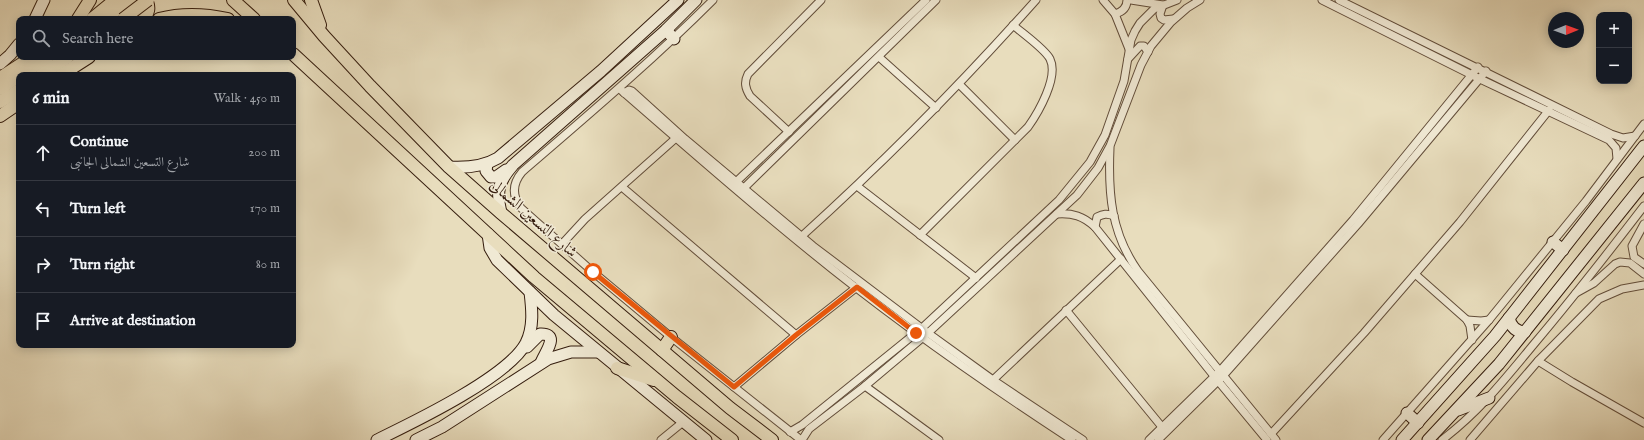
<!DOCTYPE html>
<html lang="en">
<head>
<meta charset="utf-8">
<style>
  :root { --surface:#171b24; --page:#20242c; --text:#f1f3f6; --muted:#9ea1a6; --line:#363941 }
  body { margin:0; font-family:"IM FELL English",Amiri,serif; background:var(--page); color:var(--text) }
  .controls { position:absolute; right:12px; top:12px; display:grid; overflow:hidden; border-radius:8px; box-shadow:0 2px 10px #0003 }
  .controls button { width:36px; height:36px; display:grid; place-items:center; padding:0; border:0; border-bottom:1px solid var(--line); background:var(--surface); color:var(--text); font:20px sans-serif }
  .compass { position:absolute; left:1548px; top:12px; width:36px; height:36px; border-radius:50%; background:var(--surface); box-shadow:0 2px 10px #0003; rotate:89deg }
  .stop { position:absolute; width:12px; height:12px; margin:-9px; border:3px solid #ea580c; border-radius:50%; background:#fff }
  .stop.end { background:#ea580c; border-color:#fff; box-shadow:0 1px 4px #0008 }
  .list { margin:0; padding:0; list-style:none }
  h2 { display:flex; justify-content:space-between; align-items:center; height:52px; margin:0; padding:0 16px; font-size:17px }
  h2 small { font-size:13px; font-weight:400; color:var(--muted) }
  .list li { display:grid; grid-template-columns:26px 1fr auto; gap:12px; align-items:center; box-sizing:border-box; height:56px; padding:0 16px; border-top:1px solid var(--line) }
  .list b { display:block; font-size:15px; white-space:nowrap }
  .list p { margin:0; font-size:13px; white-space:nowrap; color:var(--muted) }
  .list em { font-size:13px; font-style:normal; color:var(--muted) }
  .icon { flex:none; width:22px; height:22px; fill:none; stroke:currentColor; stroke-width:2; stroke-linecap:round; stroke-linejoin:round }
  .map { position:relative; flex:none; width:1644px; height:440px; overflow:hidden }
  .search { position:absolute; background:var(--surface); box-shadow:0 2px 10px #0003; left:16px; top:16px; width:280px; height:44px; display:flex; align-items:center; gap:10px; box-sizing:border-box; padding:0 14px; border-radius:8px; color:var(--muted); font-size:15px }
  .panel { position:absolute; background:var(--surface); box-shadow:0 2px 10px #0003; left:16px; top:72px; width:280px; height:276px; border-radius:8px }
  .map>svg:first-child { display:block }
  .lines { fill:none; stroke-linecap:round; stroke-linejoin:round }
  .street-casing { stroke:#624d3a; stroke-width:9 }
  .secondary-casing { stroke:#351d0e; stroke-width:13 }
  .primary-casing { stroke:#351d0e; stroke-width:14 }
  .street { stroke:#f0e9d4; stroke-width:7 }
  .secondary { stroke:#f0e9d4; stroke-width:11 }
  .primary { stroke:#e8ddbd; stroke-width:12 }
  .primary-bridge-casing { stroke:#351d0e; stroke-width:14; stroke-linecap:butt }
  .primary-bridge { stroke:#e8ddbd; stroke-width:12 }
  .route { stroke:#ea580c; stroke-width:5 }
  .labels { text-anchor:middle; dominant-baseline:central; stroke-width:3; stroke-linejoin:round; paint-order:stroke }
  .street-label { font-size:16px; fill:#351d0e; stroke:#f0e9d4 }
</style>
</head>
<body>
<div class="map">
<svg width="1644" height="440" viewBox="0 0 1644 440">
  <rect width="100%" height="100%" fill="#e8ddbd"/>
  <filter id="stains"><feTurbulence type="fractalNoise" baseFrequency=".005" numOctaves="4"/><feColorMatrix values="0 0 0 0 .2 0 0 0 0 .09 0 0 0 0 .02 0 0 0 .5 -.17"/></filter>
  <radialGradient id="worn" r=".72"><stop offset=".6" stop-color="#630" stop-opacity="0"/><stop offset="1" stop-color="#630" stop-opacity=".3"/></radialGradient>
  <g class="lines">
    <defs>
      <g id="street">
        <path d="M713,0C652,61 587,116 522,172C512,184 512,196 521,208L593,272L671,337L801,440"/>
        <path d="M1103,0L1115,14L1129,49"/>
        <path d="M1131,0L1163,5L1160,14L1161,18L1164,20L1173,19"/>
        <path d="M1322,0L1480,79L1609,140L1616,148L1617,159"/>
        <path d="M1339,0L1611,134L1623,138L1635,136"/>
        <path d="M1115,14C1122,12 1127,8 1127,0"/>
        <path d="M879,57L936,108"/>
        <path d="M1128,59L1140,46H1144L1148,52"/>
        <path d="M959,84L1015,140"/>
        <path d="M621,90C682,143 742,196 805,247C890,317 980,380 1072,440"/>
        <path d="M624,93L629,90L632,91L685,139L813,246L928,333L993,380L1083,440"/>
        <path d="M789,132L750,96C745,88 744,82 748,74L821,0"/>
        <path d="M1110,148C1108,194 1111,233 1138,271L1276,440"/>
        <path d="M736,182L926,0"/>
        <path d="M857,186L976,278"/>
        <path d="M622,187L796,335"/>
        <path d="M744,188L936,0"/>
        <path d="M1057,214C1073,213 1083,216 1095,227L1214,376L1267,440"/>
        <path d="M1644,224L1632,246L1634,257L1644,264"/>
        <path d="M1095,227L1097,217C1103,214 1107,213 1114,216"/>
        <path d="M920,235L1028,127C1038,113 1059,77 1050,59C1045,49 1022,33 1013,25"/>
        <path d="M802,236C884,162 962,83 1036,0"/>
        <path d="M562,244L585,219L676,138"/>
        <path d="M1415,274L1467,320L1470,326L1472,340"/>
        <path d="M1576,293L1594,283L1615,264L1620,262L1630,263L1644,274"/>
        <path d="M1066,310L1162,427"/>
        <path d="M1467,320L1481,321L1489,320"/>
        <path d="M1538,361L1572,382L1644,423"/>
        <path d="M993,380L1121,259"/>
        <path d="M865,386L939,440"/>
        <path d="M734,387L796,335L857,287"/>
        <path d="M790,432L802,425L922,328L1059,200L1090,162L1105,135L1124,81L1131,40L1135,31L1140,23L1154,9L1177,0"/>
        <path d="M1271,434L1364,333L1460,222L1549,110"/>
        <path d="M661,440L683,422"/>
        <path d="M802,440L809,429L865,386L928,333L1077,195L1098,168L1110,146L1141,65L1151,46L1171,22L1187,8L1200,0"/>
        <path d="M1149,440L1219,372L1353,220L1478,67"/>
        <path d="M1158,440L1223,376L1358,224L1486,71"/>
        <path d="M1383,440L1489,320L1586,201L1644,124"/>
        <path d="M1442,440C1480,411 1504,380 1534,344C1572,299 1608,253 1644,206"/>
        <path d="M1470,440L1538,361L1599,299L1622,289L1644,285"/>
      </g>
      <g id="secondary">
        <path d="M35,19L44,0"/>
        <path d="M666,30L674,39"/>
        <path d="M0,64L10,55L19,44"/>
        <path d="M487,164L486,171L491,177H496L506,170"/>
        <path d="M449,167C466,168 483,167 498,158L601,71L678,0"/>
        <path d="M501,213C496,192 498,182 513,165L666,30L696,0"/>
        <path d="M488,234L490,248L497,260L554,315L706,440"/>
        <path d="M1553,242L1563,250"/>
        <path d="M1509,318C1511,327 1516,332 1525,332"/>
        <path d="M527,347L540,334C562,333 543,355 541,363"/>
        <path d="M1458,410L1489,398"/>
        <path d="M1407,413L1418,423"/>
        <path d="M377,440C414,422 508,377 526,343C534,327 532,309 530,292"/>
        <path d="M416,440L442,427L548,359L571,352H598"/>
        <path d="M1402,440L1495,336L1644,146"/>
        <path d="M1428,440L1499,364L1644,183"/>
      </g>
      <g id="primary">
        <path d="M233,0L254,19"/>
        <path d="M294,0L324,36L370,86L449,167L501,213L730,408L772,440"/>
        <path d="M311,0L320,25"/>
        <path d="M78,19L90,0"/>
        <path d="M92,19L115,0"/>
        <path d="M103,19L130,0"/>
        <path d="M142,19C149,14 150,7 146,0"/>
        <path d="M159,19C182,13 205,14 228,19"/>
        <path d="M293,54L534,277L677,397L732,440"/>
        <path d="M21,75L48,57"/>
        <path d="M41,75L68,57"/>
        <path d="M61,75L89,57"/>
        <path d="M0,78L32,57"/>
        <path d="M0,89L19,76"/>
        <path d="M0,102L19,90"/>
        <path d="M0,116L19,103"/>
        <path d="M662,350L671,337"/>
        <path d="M617,368L654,380"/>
      </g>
    </defs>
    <use href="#street" class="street-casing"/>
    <use href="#secondary" class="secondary-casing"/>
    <use href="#primary" class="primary-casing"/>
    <use href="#street" class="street"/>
    <use href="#secondary" class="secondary"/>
    <use href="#primary" class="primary"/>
    <defs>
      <path id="primary-bridge" d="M123,19L148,0"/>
    </defs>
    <use href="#primary-bridge" class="primary-bridge-casing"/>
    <use href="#primary-bridge" class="primary-bridge"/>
  </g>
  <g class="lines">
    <path class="route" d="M593,272L734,387L796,335L857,287L916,333"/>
  </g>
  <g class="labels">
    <g class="street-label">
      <text transform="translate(533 219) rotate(41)">شارع التسعين الشمالى</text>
    </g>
  </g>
  <rect width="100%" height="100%" filter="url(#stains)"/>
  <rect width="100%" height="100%" fill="url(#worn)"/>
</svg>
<div class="controls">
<button>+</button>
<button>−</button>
</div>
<svg class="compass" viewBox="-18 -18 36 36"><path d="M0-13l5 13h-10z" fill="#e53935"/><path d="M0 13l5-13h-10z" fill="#9ea1a6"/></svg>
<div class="stop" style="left:593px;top:272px"></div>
<div class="stop end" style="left:916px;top:333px"></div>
<div class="search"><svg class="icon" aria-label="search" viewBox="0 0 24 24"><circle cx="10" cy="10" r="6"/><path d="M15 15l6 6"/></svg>Search here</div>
<section class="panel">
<h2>6 min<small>Walk · 450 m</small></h2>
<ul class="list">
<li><svg class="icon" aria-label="ahead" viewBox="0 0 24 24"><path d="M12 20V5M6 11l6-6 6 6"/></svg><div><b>Continue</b><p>شارع التسعين الشمالى الجانبى</p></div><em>200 m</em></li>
<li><svg class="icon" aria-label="left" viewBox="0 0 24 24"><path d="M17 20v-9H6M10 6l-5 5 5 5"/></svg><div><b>Turn left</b></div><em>170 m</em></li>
<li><svg class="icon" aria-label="right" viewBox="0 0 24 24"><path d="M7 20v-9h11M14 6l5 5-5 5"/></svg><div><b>Turn right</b></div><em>80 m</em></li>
<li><svg class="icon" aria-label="arrive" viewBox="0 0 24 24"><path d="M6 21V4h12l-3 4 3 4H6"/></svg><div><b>Arrive at destination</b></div></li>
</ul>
</section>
</div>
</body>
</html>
